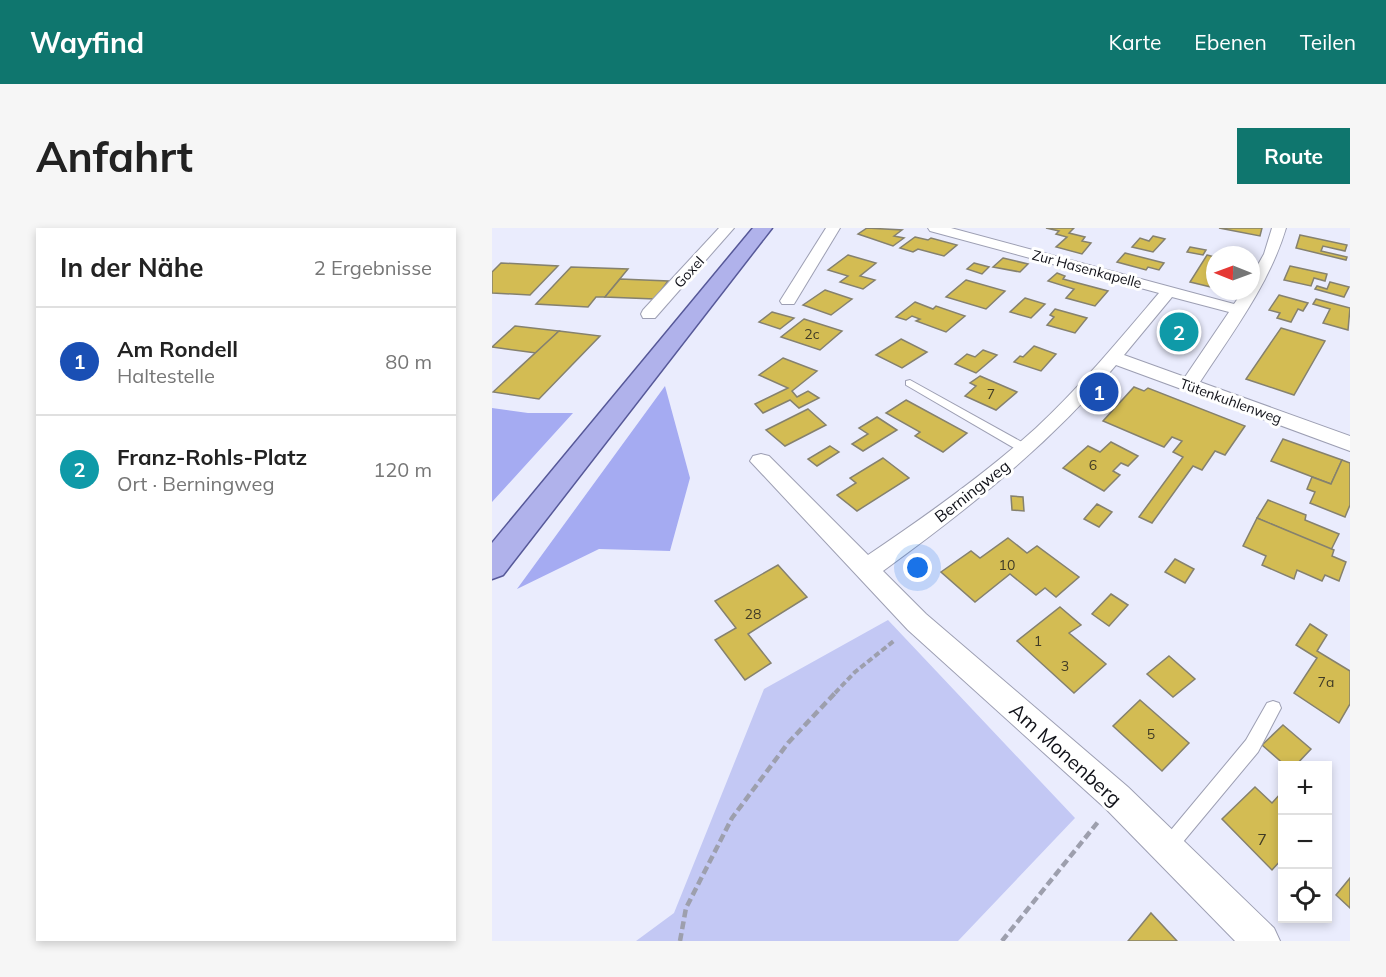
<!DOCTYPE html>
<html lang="de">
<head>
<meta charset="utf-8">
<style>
  :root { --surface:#fff; --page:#f6f6f6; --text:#222; --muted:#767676; --line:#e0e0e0; --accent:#0f766e }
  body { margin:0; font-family:Mulish,sans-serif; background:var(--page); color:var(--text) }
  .controls { position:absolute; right:18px; bottom:18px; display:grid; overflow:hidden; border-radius:0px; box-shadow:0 3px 9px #0003 }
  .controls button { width:54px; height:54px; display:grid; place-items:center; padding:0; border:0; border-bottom:2px solid var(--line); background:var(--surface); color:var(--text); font:30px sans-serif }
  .compass { position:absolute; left:714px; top:18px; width:54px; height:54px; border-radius:50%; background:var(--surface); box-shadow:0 3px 9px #0003; rotate:271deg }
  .you { position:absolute; left:426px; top:340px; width:21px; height:21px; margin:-15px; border:4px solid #fff; border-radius:50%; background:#1a73e8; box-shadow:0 0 0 9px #1a73e833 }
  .badge { display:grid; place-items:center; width:39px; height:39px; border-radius:50%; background:var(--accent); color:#fff; font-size:20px; font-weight:700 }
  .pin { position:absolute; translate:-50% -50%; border:3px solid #fff; box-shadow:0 2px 6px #0006 }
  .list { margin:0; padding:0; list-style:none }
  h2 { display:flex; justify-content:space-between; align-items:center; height:78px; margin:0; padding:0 24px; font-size:26px }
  h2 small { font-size:20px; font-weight:400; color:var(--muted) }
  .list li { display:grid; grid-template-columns:39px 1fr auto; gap:18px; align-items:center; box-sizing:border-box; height:108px; padding:0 24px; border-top:2px solid var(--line) }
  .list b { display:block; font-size:22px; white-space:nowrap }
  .list p { margin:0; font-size:20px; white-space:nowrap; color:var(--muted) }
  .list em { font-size:20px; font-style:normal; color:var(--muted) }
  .icon { flex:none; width:33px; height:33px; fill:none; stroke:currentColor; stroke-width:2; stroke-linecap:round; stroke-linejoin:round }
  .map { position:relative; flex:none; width:858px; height:713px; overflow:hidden; border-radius:0px }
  header { display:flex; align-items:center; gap:36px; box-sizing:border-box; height:84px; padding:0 30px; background:var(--accent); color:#fff }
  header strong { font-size:28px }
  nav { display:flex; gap:33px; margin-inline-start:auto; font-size:21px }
  .intro { display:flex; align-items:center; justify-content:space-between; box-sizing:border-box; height:144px; padding:0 36px }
  h1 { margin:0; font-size:42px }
  .button { padding:15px 27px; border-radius:0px; background:var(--accent); color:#fff; font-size:21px; font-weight:700 }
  main { display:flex; gap:36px; padding:0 36px }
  aside { flex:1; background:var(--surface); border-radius:0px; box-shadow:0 3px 9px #0003 }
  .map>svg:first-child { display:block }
  .green { fill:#c3c8f4 }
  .forest { fill:#a5abf2 }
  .building { fill:#d3bc53; stroke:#85816e; stroke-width:1.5 }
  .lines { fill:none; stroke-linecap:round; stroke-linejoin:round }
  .service-casing { stroke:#9d9fb3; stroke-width:2 }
  .minor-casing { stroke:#9d9fb3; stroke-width:2 }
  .primary-casing { stroke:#565898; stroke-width:3 }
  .path-far1 { stroke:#9d9fad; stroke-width:4; stroke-dasharray:6 3; stroke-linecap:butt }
  .path { stroke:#9d9fad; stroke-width:4.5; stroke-dasharray:8 4; stroke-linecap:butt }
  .service { fill:#fff; fill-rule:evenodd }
  .minor { fill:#fff; fill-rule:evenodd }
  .primary { fill:#b0b2eb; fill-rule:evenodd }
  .labels { text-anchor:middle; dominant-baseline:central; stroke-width:6; stroke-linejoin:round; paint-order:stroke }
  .far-street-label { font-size:14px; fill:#0f1017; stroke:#fff }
  .number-label { font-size:14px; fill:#403b26 }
  .street-label { font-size:16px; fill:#0f1017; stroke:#fff }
  .near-number-label { font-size:16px; fill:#403b26 }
  .near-street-label { font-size:20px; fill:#0f1017; stroke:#fff }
</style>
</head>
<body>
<header>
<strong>Wayfind</strong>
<nav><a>Karte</a><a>Ebenen</a><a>Teilen</a></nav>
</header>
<div class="intro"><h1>Anfahrt</h1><a class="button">Route</a></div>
<main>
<aside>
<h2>In der Nähe<small>2 Ergebnisse</small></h2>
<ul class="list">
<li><span class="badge" style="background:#1a4fb4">1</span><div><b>Am Rondell</b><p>Haltestelle</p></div><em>80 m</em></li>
<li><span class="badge" style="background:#0f9aa8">2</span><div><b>Franz-Rohls-Platz</b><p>Ort · Berningweg</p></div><em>120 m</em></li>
</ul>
</aside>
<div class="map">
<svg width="858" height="713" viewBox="0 0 858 713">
  <rect width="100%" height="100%" fill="#eaecfd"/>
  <path class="green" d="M396,392L583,590L466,713H144L182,685L272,461Z"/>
  <g class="forest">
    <path d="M173,158L198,250L178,323L107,321L25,361Z"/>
    <path d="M0,180L36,185H81L0,274Z"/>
  </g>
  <g class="building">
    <path d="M375,0L410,2L402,8L412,10L401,18L366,6Z"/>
    <path d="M554,0H582L577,5L593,9L590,13L599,15L590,26L564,19L575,9L564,6L567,3Z"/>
    <path d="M727,0H770L768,8Z"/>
    <path d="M808,7L855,17L853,23L831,18L829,23L855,29L854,32L804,20Z"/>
    <path d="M661,8L673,11L661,24L640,19L648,10L657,13Z"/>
    <path d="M423,9L436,12L439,10L465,17L452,28L426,21L421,24L408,20Z"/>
    <path d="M698,19L714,22L711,27L695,24Z"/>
    <path d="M633,25L672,35L667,42L656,39L654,42L625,34Z"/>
    <path d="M356,27L384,35L368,48L383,52L371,61L348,54L356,48L336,42Z"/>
    <path d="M715,27L723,29V60L698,54Z"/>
    <path d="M511,30L536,36L528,44L501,39Z"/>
    <path d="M9,35L66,38L38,67L0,65V44Z"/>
    <path d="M482,35L497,39L490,46L475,41Z"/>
    <path d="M798,38L835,46L833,53L822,50L819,58L792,52Z"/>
    <path d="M79,39L136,41L113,69H104L96,79L44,76Z"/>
    <path d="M565,45L573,48L571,51L616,63L603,78L574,70L582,61L556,53Z"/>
    <path d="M128,51L176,53L163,71L113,69Z"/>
    <path d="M474,52L513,63L494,81L454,69Z"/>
    <path d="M838,54L857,59L852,69L823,61L825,58L835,61Z"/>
    <path d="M333,62L360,71L339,87L311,77Z"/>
    <path d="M787,67L816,75L811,83L806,81L799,94L785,90L788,85L777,82Z"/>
    <path d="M533,70L553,76L539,90L518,84Z"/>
    <path d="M824,71L858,80L856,102L831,95L838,81L821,76Z"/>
    <path d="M423,74L441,81L444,78L473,88L454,104L424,93L428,91L420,88L414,92L404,89Z"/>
    <path d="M563,81L595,90L583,105L555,97L562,89L558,87Z"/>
    <path d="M280,84L302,90L288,101L267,94Z"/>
    <path d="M312,91L350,103L328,122L289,109Z"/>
    <path d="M23,98L67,103L44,125L0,119Z"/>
    <path d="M789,100L833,113L802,167L754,151Z"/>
    <path d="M67,103L108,108L47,171L1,164Z"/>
    <path d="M409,111L435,124L410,140L384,127Z"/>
    <path d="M542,118L564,126L549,143L522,134L528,128L531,129Z"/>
    <path d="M491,122L505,127L484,145L463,136L475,126L483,129Z"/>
    <path d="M291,130L325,143L300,163L305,169L316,163L327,170L307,180L298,172L271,185L263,176L296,160L267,147Z"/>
    <path d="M488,148L525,164L504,182L473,168L484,158L478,155Z"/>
    <path d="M642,159L652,163L656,160L753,198L733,227L723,223L710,242L701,238L660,295L647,289L691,229L681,224L690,213L680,209L672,219L611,193Z"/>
    <path d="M414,172L475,205L451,224L423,208L428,204L394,185Z"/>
    <path d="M316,181L334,197L293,218L274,202Z"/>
    <path d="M385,189L405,202L371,223L360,216L376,206L367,200Z"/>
    <path d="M791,211L850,232L839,256L779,233Z"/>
    <path d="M619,214L646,228L636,238L629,235L621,243L628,247L612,263L571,240L596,218L608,224Z"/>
    <path d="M338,218L347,224L325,238L316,231Z"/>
    <path d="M391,230L417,250L365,283L345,267L364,255L358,250Z"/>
    <path d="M850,232L858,235V277L853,289L818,275L823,264L815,261L820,249L839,256Z"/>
    <path d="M519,268L531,269L532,283L520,282Z"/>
    <path d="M776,272L814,287L813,292L847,306L839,322L765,290Z"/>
    <path d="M605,276L620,284L607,299L592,291Z"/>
    <path d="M765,290L842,322L840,328L854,334L847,353L833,347L830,353L805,342L802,351L770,337L774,328L751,318Z"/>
    <path d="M516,310L535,325L545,318L587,349L564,369L553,360L544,367L518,346L483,374L449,344L479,323L488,330Z"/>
    <path d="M683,331L702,341L693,355L673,344Z"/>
    <path d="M286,337L315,369L256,406L279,435L253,452L223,412L244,400L223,373Z"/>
    <path d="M619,366L636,377L617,398L600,386Z"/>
    <path d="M568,379L589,397L577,405L614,436L582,465L525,413Z"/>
    <path d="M818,396L835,407L825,423L858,443V476L847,495L802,465L825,430L804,417Z"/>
    <path d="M677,428L703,451L681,469L655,446Z"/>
    <path d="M648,472L697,515L670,543L621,498Z"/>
    <path d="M791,497L819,521L803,538H794L770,517Z"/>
    <path d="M763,559L780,575L790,564V631L780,642L730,591Z"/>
    <path d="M858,650V680L844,667Z"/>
    <path d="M659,685L685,713H636Z"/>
  </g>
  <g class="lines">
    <defs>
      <g id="service">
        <path d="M418,152L537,218L539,221L537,224H529L414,157V153Z"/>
        <path d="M781,473L787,475L789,480L766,524L681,626L675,629L669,626L666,620L669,614L754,512L775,475Z"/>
      </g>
      <g id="minor">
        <path d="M227,0H242L163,90H151L149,86L151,82Z"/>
        <path d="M334,0H348L302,76H290L288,73Z"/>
        <path d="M436,0H459L742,76L751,63H759V49L772,26L780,0H794C777,57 740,105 708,154L858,208V223L624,137C556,218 477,280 391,343L434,386L636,559L782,700L788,713H743L614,581L416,402L258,233L261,228L269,226L277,228L376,327C434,288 492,247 544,200C589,158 627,112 667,65L438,3ZM680,69L737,84L693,149L632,127Z"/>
      </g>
      <path id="primary" d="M261,0H280L11,347L0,351V315Z"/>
    </defs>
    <use href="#service" class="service-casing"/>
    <use href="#minor" class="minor-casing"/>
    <use href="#primary" class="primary-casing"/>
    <path class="path-far1" d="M343,465L363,444L403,412"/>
    <g class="path">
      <path d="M188,713L194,680L240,590L296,515L344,464"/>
      <path d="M510,713L606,594"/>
    </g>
    <use href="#service" class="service"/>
    <use href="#minor" class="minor"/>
    <use href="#primary" class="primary"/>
  </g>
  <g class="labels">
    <g class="far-street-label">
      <text transform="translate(595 41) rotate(15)">Zur Hasenkapelle</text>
      <text transform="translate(197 44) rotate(-47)">Goxel</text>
      <text transform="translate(739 173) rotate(20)">Tütenkuhlenweg</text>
    </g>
    <g class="number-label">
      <text x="320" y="106">2c</text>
      <text x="499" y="166">7</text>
      <text x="601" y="237">6</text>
      <text x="515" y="337">10</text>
      <text x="261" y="386">28</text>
      <text x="546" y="413">1</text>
      <text x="573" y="438">3</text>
      <text x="834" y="454">7a</text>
      <text x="659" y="506">5</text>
    </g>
    <g class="street-label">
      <text transform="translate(480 263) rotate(-38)">Berningweg</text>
    </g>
    <g class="near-number-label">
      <text x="770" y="611">7</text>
    </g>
    <g class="near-street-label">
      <text transform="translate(574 526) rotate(42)">Am Monenberg</text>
    </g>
  </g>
</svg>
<div class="controls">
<button>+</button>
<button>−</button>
<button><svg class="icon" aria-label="locate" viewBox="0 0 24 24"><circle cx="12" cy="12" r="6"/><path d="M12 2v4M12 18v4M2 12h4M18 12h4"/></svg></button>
</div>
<svg class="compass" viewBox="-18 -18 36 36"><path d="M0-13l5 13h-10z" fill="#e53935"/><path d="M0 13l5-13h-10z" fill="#767676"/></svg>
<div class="you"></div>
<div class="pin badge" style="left:607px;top:164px;background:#1a4fb4">1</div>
<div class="pin badge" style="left:687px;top:104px;background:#0f9aa8">2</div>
</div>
</main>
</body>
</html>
